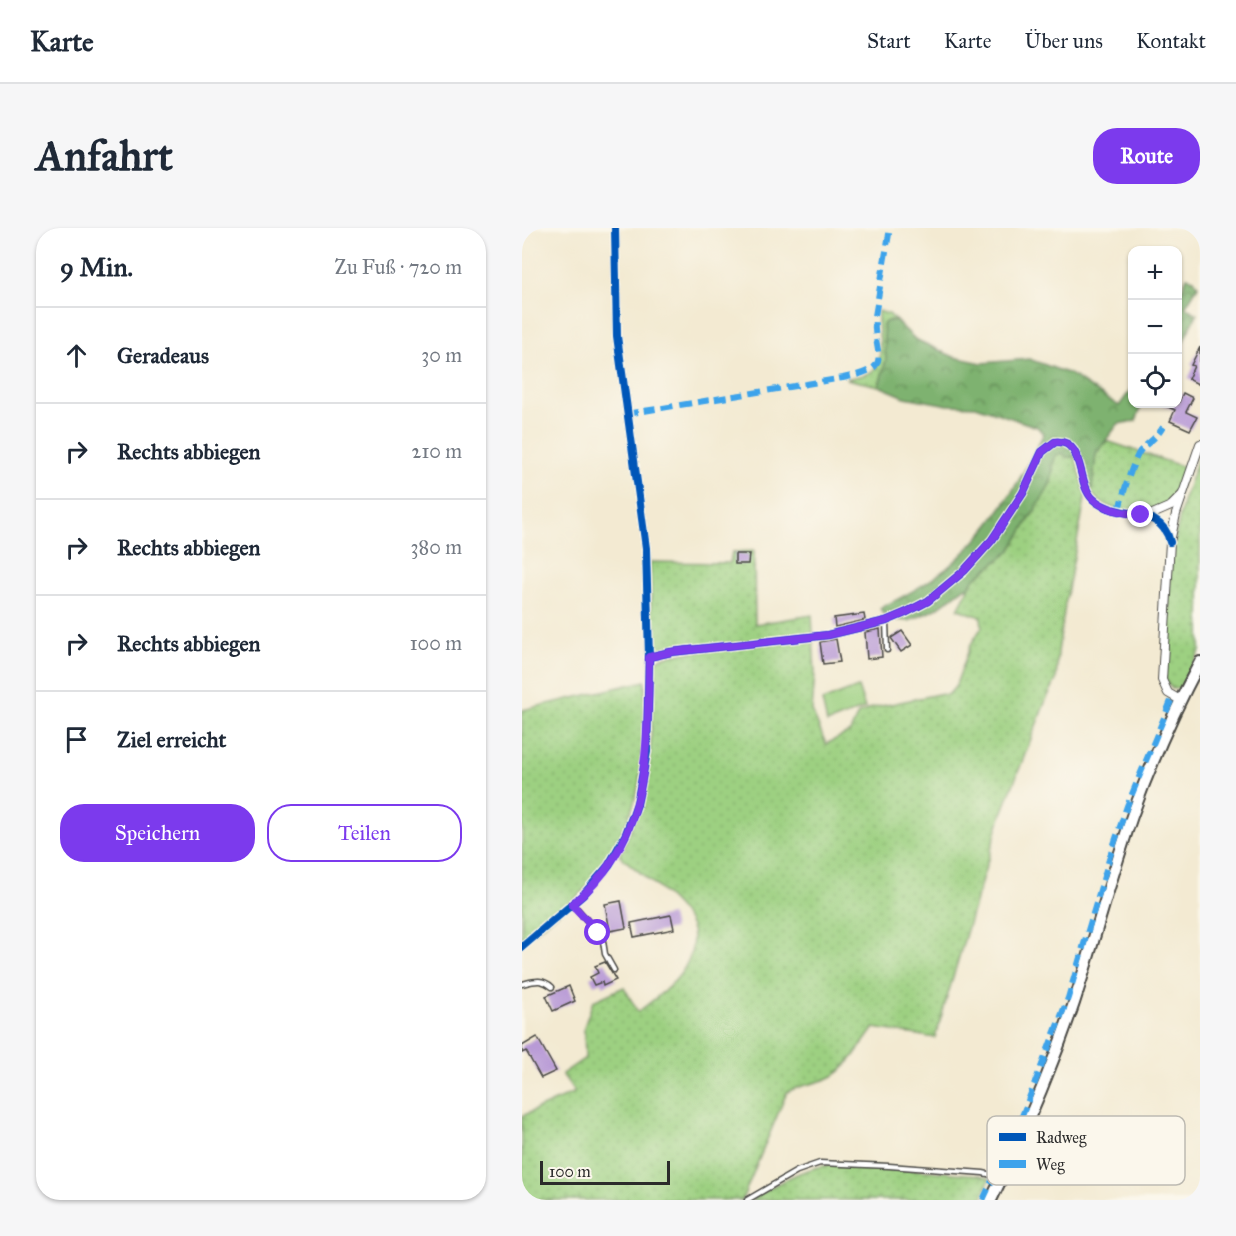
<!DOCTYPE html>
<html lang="de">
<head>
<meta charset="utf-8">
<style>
  :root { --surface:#fff; --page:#f6f6f7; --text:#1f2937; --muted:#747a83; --line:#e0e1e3; --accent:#7c3aed }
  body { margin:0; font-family:"IM FELL Great Primer",serif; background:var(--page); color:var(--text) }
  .controls { position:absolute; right:18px; top:18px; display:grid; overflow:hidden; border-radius:12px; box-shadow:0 2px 4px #0004 }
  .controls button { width:54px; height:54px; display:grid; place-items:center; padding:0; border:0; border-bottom:2px solid var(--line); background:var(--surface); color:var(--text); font:30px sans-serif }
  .scale { position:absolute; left:18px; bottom:15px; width:130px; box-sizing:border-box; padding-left:6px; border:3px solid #2b2b2b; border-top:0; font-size:16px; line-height:21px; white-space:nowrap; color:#2b2b2b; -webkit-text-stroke:4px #fbf7ec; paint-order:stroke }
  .stop { position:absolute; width:18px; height:18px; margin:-14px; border:4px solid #7c3aed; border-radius:50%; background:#fff }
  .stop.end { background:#7c3aed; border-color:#fff; box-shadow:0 2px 6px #0008 }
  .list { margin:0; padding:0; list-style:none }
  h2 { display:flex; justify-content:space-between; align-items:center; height:78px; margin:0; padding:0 24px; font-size:26px }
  h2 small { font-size:20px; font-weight:400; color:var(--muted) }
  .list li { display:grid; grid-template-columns:39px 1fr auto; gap:18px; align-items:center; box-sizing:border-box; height:96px; padding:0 24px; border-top:2px solid var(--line) }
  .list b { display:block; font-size:22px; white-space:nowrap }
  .list em { font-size:20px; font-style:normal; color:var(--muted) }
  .actions { display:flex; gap:12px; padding:18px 24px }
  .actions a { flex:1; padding:14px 0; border:2px solid var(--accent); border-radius:24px; text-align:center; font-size:21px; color:var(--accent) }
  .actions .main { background:var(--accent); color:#fff }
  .icon { flex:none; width:33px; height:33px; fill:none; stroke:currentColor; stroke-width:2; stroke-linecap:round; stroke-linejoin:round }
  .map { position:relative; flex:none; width:678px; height:972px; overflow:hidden; border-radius:24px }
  header { display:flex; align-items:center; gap:36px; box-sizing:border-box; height:84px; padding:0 30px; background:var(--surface); border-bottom:2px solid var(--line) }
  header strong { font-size:28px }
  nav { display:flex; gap:33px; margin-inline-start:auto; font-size:21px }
  .intro { display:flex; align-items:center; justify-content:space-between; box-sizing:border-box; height:144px; padding:0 36px }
  h1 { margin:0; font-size:42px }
  .button { padding:15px 27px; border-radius:24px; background:var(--accent); color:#fff; font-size:21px; font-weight:700 }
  main { display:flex; gap:36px; padding:0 36px }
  aside { flex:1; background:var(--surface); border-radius:24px; box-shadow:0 2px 4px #0004 }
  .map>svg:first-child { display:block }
  .grass { fill:url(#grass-dots); stroke:#647e56; stroke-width:1.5 }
  .forest { fill:url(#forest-crowns); stroke:#546e4d; stroke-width:1.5 }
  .park { fill:#9dd081; stroke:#647e56; stroke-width:1.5 }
  .building { fill:#b89ad6 }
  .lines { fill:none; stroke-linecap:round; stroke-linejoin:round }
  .service-casing { stroke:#494844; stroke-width:7 }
  .minor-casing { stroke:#494844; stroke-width:10 }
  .tertiary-casing { stroke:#494844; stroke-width:14 }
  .service { stroke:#fff; stroke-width:4 }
  .minor { stroke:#fff; stroke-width:8 }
  .tertiary { stroke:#fff; stroke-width:10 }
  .quiet { stroke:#3ea3eb; stroke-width:6; stroke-dasharray:12 6; stroke-linecap:butt }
  .cycleway-casing { stroke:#fbf7ec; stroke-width:11 }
  .cycleway { stroke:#0057b8; stroke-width:8 }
  .route { stroke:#7c3aed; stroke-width:8 }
  .key { fill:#fbf7ec; stroke:#bdbab2; stroke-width:1.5 }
  .key-label { font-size:16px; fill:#2b2b2b }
</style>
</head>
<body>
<header>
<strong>Karte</strong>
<nav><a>Start</a><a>Karte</a><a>Über uns</a><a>Kontakt</a></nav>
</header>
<div class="intro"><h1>Anfahrt</h1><a class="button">Route</a></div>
<main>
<aside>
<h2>9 Min.<small>Zu Fuß · 720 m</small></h2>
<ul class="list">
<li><svg class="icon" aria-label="ahead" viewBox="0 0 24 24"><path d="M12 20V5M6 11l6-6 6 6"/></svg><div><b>Geradeaus</b></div><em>30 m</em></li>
<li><svg class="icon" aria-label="right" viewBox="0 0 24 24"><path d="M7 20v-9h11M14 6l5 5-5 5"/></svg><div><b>Rechts abbiegen</b></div><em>210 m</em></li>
<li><svg class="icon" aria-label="right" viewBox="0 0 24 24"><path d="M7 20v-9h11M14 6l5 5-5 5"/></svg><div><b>Rechts abbiegen</b></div><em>380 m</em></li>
<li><svg class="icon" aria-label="right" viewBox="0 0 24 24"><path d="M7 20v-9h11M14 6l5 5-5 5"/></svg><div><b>Rechts abbiegen</b></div><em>100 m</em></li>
<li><svg class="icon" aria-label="arrive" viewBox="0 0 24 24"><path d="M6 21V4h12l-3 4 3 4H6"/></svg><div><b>Ziel erreicht</b></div></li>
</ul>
<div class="actions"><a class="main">Speichern</a><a>Teilen</a></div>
</aside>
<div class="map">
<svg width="678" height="972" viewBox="0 0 678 972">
  <defs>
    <pattern id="grass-dots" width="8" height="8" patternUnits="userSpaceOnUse" patternTransform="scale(1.5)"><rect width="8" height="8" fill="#9dd081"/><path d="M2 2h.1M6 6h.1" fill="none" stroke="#87b370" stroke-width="1.8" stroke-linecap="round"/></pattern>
    <pattern id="forest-crowns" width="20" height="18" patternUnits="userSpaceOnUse" patternTransform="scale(1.5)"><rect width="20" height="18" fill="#7eb26f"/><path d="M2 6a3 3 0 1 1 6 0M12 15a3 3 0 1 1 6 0" fill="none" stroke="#67915b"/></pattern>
  </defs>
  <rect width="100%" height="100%" fill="#fbf7ec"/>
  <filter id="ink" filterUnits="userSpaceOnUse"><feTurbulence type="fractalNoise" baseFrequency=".0167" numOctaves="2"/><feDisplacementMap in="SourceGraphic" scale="12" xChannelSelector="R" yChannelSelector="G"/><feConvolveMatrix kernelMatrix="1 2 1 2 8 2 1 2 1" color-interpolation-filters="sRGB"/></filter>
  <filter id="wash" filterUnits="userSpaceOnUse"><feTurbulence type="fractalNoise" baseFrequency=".008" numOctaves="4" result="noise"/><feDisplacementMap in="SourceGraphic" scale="24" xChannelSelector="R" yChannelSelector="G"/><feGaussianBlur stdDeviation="1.35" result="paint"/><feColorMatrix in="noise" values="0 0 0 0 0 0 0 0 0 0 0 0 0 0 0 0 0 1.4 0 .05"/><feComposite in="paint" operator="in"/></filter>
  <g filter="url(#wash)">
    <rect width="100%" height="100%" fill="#f3ead2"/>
    <g class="grass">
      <path d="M356,83L367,86L373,92H367L361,97L364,132L357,158L324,151C331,149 340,148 347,145C367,137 354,102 356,83Z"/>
      <path d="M585,213L665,240C662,248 660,260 655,267C638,290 593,289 573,269C569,265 566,258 563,253L569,260L574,226Z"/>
      <path d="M678,224V423L659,460L650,461L643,451L649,328L661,274Z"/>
      <path d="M539,225L553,228L564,266L543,377L536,424L534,452L524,472L478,591L413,810L352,800C340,815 328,838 311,848C297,856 279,856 265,864L220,972H0V888L53,864L40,846L63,830L62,799L71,773L102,759L116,784C132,771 156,755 165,735C170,726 173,708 169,699C162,677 115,643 97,627C113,594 125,562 128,525C131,496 128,466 132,437L137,431L152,426L291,410L293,445L290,483L304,516L328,504L336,486L350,480L416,466L426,467L433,459L449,416L460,399L459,389L436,381L452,351L488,323L524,264L529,253L533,228Z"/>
      <path d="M232,323L233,396L290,387L291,406L135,424L130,421L128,334L208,335L210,324Z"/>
      <path d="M123,453C123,473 124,493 123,513C120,569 98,627 57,667C40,684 19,698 0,714V482Z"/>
      <path d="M316,936L458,947L468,950L459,972H229C257,954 283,938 316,936Z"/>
    </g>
    <g class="forest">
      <path d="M665,49L672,51L676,58L663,79L675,86L656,124V70Z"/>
      <path d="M373,92L393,111L432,129L460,135L507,131L548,146L597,178L610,160V176H620L614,193L596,196L574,226L570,261L563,253L559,229H545L539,225L533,228L529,253L524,264L488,323L452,351L446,360L444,359L414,381L387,393L364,391L358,380C381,369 405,356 425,340C468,305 498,254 522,205L515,199L454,178L426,177L383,169L357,158L364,132L361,97L363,94Z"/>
    </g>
    <path class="park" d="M336,459L343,480L305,495L300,473Z"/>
    <g id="blocks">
      <g class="building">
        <path d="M678,119V157L666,151L672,138L669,137Z"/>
        <path d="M661,165L671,170L664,184L675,189L668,202L648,193L653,182L639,176H656Z"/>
        <path d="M213,326H227L226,336H213Z"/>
        <path d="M342,386L343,392L313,399L312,390Z"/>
        <path d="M358,401L360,429L345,431L343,404Z"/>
        <path d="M380,403L390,417L379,424L369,410Z"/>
        <path d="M314,411L318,434L301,436L298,414Z"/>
        <path d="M99,673L104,700L88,703L83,676Z"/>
        <path d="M149,687L152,701L112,709L109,695Z"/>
        <path d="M83,734L94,752L81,758L80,754L72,757L68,749L76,745L73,738Z"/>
        <path d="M47,758L53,773L31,783L24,768Z"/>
        <path d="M15,809L34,843L19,850L4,823L0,825V818Z"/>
      </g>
    </g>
  </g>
  <g filter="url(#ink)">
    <use href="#blocks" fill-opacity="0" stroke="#494844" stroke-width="1.5"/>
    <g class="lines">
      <defs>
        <g id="service">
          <path d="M364,393L365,422"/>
          <path d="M51,676L76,705L81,713L83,726L92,742"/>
          <path d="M0,756C12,753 20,750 30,759"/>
          <path d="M225,972L275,943L298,935L367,938L461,945L480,949"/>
        </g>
        <g id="minor">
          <path d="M626,288L649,278L660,267"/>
          <path d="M127,429L149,424L306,407L364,393L383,385L406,373L442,343L470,312L501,265L520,224L533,214C563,211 554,255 571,271C595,293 639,276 648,314"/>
          <path d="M658,472L646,465L640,452L648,314L654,286L678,216"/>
          <path d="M0,719L61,667L87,637L104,606L115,576L125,524L127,429L124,320L95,108L93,0"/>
        </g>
        <path id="tertiary" d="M469,972C501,908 529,842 552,775C572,713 589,649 610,588C629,535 652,483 678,434"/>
      </defs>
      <use href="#service" class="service-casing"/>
      <use href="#minor" class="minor-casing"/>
      <use href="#tertiary" class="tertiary-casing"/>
      <use href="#service" class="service"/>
      <use href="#minor" class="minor"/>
      <use href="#tertiary" class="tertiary"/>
      <g class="quiet">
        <path d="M104,186L321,150C376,139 350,129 353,88L368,0"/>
        <path d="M597,283C599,271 611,233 618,223C626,214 634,211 641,199"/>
        <path d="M461,972L500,888L546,770L588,628L605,578L651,468"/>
      </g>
      <defs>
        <g id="cycleway">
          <path d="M127,429L149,424L306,407L364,393L383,385L406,373L442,343L470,312L501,265L520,224L533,214C563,211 554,255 571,271C595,293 639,276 648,314"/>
          <path d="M0,719L61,667L87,637L104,606L115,576L125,524L127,429L124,320L95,108L93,0"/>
        </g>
      </defs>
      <use href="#cycleway" class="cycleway-casing"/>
      <use href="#cycleway" class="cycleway"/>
    </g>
  </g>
  <g class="lines" filter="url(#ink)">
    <path class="route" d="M76,705L50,676C130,614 125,519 127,429L149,424L306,407L364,393L383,385L406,373L442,343L470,312L501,265L520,224L533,214C563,211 554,255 571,271C583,282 603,285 619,287"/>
  </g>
  <rect x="465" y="888" width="198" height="69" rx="9" class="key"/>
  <rect x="477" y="905" width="27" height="8" fill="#0057b8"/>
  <rect x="477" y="932" width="27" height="8" fill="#3ea3eb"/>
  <g class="key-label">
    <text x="514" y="915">Radweg</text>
    <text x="514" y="942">Weg</text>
  </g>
</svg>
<div class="controls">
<button>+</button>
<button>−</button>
<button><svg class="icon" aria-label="locate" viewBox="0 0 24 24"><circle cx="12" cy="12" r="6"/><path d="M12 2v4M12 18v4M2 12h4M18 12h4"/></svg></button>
</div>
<div class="scale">100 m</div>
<div class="stop" style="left:76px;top:705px"></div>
<div class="stop end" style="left:619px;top:287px"></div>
</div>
</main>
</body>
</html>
